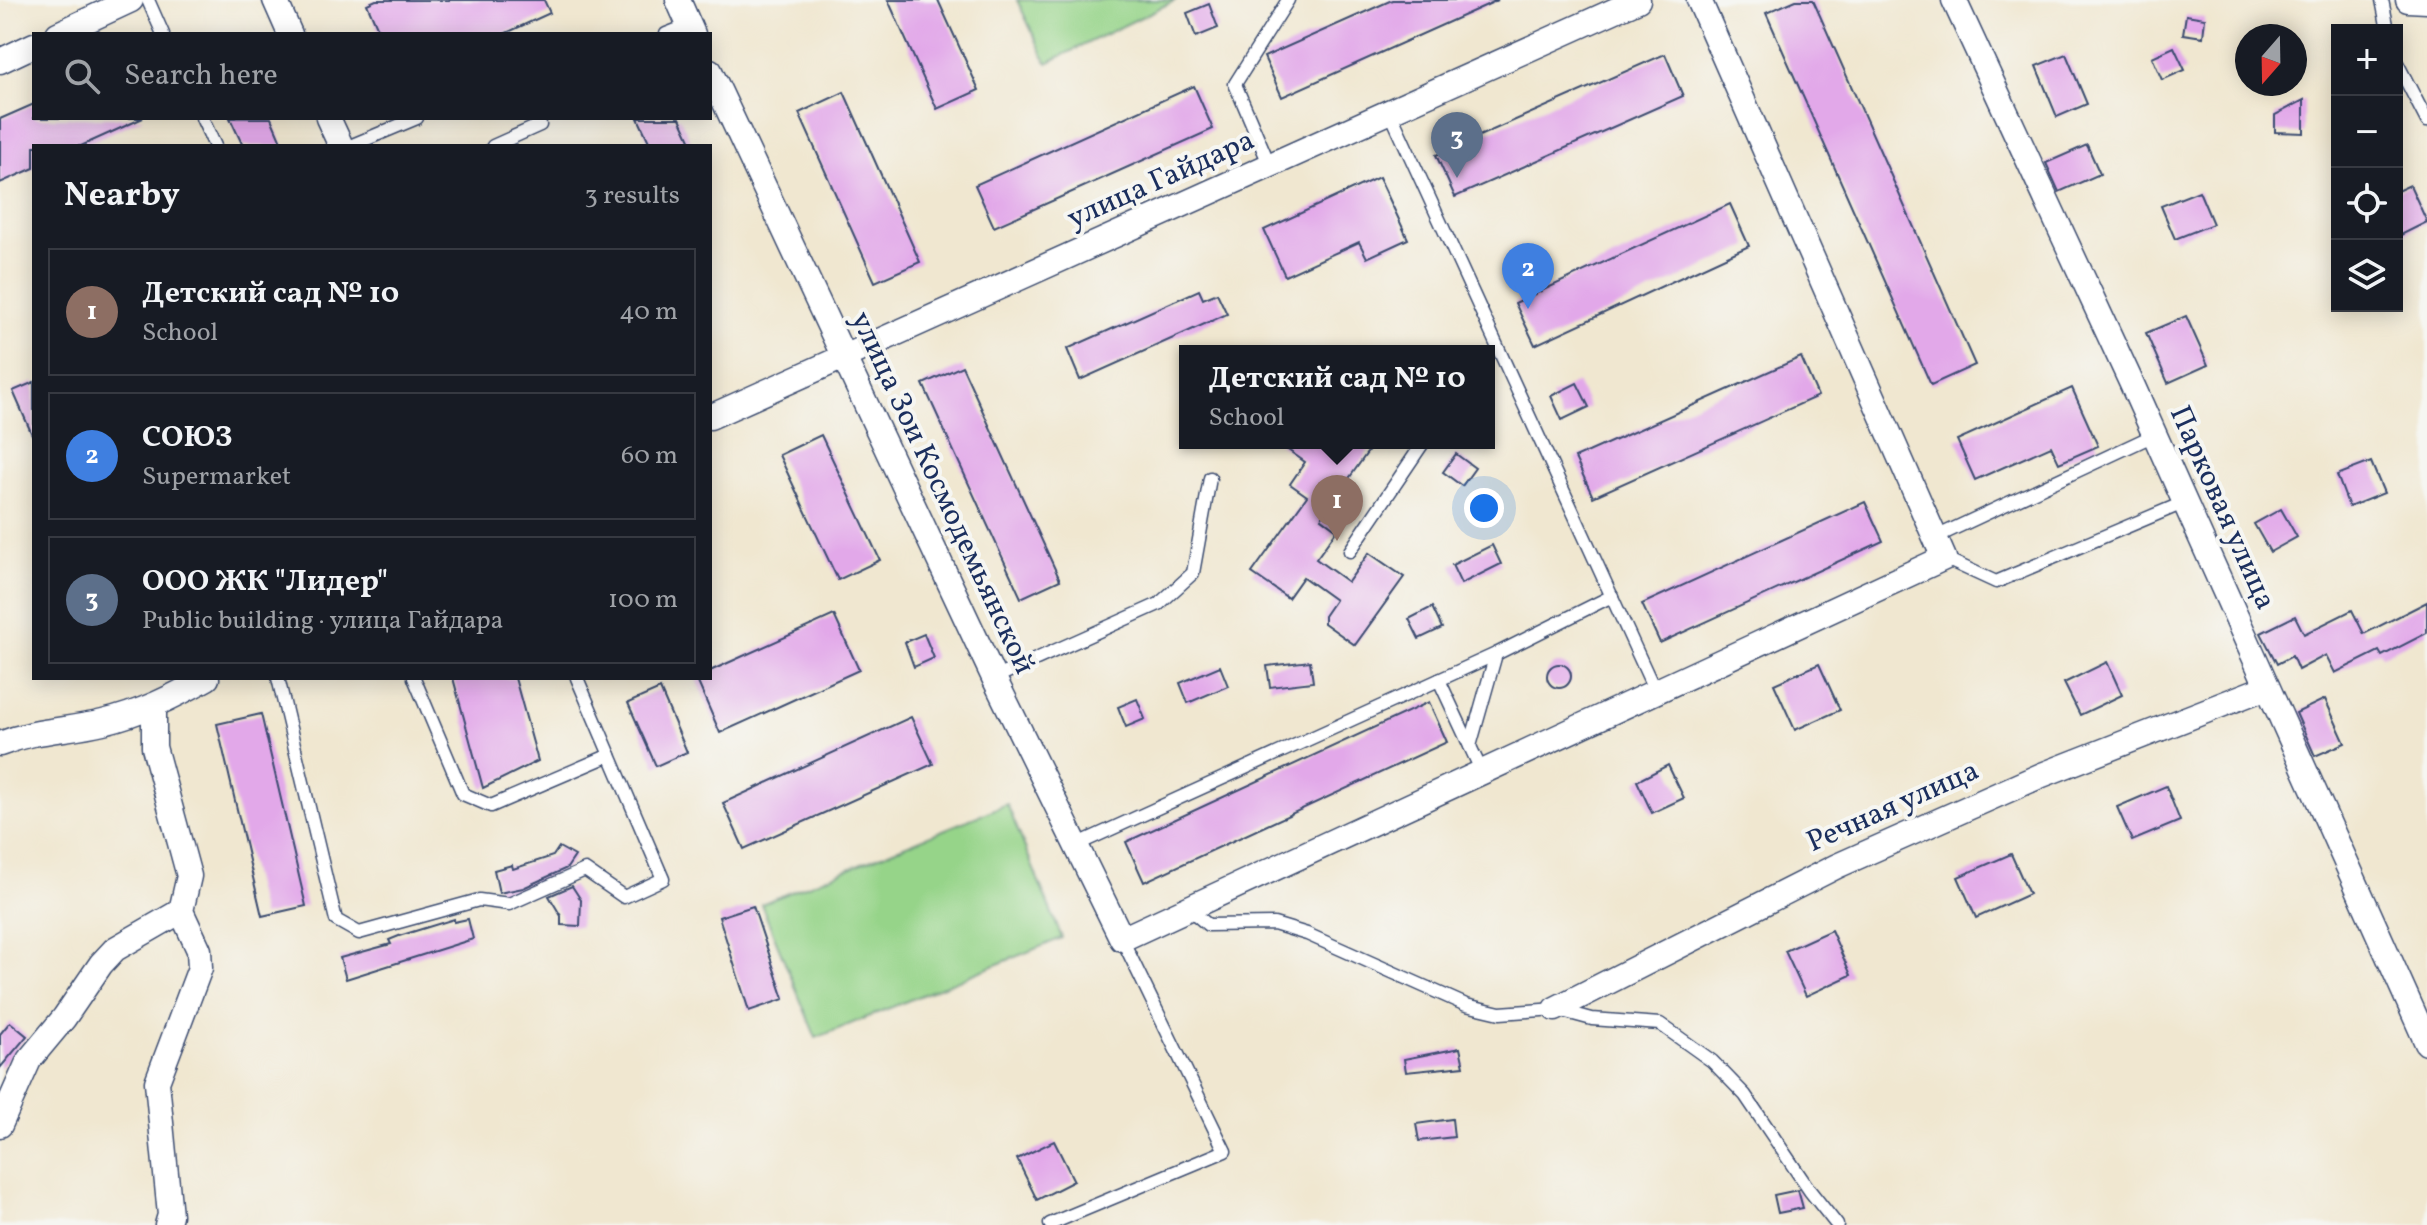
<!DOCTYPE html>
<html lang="en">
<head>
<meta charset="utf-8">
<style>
  :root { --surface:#171b24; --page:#242831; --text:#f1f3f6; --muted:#9ea1a6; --line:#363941; --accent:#7c3aed }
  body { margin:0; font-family:Vollkorn,serif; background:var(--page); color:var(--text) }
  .controls { position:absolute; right:24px; top:24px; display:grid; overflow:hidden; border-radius:0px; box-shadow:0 4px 20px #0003 }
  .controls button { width:72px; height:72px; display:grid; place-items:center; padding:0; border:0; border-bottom:2px solid var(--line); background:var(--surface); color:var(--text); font:40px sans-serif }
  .compass { position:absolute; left:2235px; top:24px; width:72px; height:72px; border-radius:50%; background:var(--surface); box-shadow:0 4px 20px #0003; rotate:200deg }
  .you { position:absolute; left:1484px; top:508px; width:28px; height:28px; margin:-20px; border:6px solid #fff; border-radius:50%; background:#1a73e8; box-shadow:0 0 0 12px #1a73e833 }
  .badge { display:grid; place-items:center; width:52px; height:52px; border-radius:50%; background:var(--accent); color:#fff; font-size:26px; font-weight:700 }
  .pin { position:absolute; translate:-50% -66px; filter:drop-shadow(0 2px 4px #0008) }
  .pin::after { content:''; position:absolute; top:42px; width:28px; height:24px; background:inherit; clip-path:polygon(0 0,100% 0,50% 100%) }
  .popup { position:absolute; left:1179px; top:345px; width:316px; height:104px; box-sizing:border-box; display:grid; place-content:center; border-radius:0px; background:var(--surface); filter:drop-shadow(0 2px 6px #0005); font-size:26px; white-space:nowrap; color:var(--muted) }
  .popup b { font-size:30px; color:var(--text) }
  .popup::after { content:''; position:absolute; left:50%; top:100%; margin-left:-16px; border:16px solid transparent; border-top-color:var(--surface) }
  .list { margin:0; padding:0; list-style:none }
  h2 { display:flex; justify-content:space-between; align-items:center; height:104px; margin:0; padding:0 32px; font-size:34px }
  h2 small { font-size:26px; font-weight:400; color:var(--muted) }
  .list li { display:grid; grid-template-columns:52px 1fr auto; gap:24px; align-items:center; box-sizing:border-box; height:128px; margin:0 16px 16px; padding:0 16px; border:2px solid var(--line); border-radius:0px }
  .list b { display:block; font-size:30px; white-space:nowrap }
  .list p { margin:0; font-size:26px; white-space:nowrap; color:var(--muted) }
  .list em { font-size:26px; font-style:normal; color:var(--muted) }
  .icon { flex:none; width:44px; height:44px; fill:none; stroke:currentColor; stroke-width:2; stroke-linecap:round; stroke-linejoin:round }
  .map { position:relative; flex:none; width:2427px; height:1225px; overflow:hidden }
  .search { position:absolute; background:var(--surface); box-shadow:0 4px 20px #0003; left:32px; top:32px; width:680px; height:88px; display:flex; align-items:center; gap:20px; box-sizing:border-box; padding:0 28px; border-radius:0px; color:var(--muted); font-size:30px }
  .panel { position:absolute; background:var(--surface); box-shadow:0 4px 20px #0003; left:32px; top:144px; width:680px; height:536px; border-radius:0px }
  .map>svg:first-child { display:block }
  .green { fill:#96d489; stroke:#588274; stroke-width:2 }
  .building { fill:#e2a8e9 }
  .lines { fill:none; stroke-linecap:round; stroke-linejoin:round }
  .service-casing { stroke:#3b4b6f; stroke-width:15 }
  .minor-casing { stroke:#3b4b6f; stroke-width:27 }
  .service { stroke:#fff; stroke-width:12 }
  .minor { stroke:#fff; stroke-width:24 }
  .labels { text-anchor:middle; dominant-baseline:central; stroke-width:8; stroke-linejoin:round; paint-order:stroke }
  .street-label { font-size:30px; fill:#1b2f5e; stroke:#f6f6f2 }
</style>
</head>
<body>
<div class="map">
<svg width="2427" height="1225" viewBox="0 0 2427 1225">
  <rect width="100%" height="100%" fill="#f6f6f2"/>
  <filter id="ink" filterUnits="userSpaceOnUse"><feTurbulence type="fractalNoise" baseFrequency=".0125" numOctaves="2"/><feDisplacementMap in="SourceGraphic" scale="16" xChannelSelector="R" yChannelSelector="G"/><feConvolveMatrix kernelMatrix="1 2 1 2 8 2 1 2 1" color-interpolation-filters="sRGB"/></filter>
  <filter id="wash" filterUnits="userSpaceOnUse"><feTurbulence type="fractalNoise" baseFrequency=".006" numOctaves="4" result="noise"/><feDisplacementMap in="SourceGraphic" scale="32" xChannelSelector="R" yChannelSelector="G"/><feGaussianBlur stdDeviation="1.8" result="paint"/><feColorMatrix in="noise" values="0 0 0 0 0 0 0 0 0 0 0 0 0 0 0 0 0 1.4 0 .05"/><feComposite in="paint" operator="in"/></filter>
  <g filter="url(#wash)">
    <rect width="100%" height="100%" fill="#f0e7d0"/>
    <g class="green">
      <path d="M1017,0H1176L1047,63Z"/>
      <path d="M1007,804L1062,938L816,1038L761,904Z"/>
    </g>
    <g id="blocks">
      <g class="building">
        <path d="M376,0H544L550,13L504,34H380L367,4Z"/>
        <path d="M888,0H938L979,90L937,109Z"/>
        <path d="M1392,0H1498L1282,97L1264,57Z"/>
        <path d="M1796,0H1813L1975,365L1931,385L1766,13Z"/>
        <path d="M1209,4L1218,28L1196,37L1187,13Z"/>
        <path d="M2186,15L2205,18L2203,37L2183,34Z"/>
        <path d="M2174,47L2185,70L2162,80L2152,57Z"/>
        <path d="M1665,54L1683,96L1455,197L1436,155Z"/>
        <path d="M2066,54L2087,104L2057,117L2036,66Z"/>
        <path d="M1194,86L1213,129L994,227L975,185Z"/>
        <path d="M844,92L920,262L875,282L799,113Z"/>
        <path d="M2304,100V133L2275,132V115Z"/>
        <path d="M34,104V118H143L81,146H34V168L0,183V119Z"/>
        <path d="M230,118H271L283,146H243Z"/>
        <path d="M638,118H680L693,146H651Z"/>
        <path d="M2087,145L2100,174L2059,192L2046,163Z"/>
        <path d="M1379,177L1408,239L1367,258L1359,242L1285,276L1264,230Z"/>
        <path d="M2410,185L2427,222L2397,237V191Z"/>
        <path d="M2199,191L2213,224L2175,239L2161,206Z"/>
        <path d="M1730,204L1749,246L1535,345L1515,303Z"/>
        <path d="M1199,290L1203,299L1217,293L1227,314L1080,380L1067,349Z"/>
        <path d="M2186,316L2208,365L2168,383L2146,333Z"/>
        <path d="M1801,357L1818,396L1593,497L1575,458Z"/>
        <path d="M962,366L1060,580L1021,598L923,384Z"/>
        <path d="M34,382V439L13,391Z"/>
        <path d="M1577,383L1589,407L1562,420L1551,396Z"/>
        <path d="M2072,388L2098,446L2059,463L2051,446L1975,480L1957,440Z"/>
        <path d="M821,435L880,560L838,580L779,455Z"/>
        <path d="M1278,443H1374L1321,518L1337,530L1316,559L1348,582L1369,553L1404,577L1355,645L1324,623V616L1335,600L1303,577L1288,598L1252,573L1307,496L1290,484L1305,462Z"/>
        <path d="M1456,454L1475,468L1462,486L1443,472Z"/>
        <path d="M2371,462L2384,493L2349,507L2337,475Z"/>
        <path d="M1865,502L1883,541L1660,643L1642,604Z"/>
        <path d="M2281,509L2297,537L2270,552L2254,524Z"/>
        <path d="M1492,545L1501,564L1461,584L1452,565Z"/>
        <path d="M2427,602V633L2382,656L2379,651L2335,673L2326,655L2298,670L2292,656L2277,664L2261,633L2295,616L2304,634L2352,610L2364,634Z"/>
        <path d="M1432,607L1442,628L1419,639L1409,619Z"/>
        <path d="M834,615L859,670L720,733L696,678H710V671Z"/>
        <path d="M924,634L934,658L914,667L905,642Z"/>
        <path d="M1310,661L1313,682L1270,687L1267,666Z"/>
        <path d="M2107,662L2122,695L2080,715L2064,683Z"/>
        <path d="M1819,664L1840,710L1795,730L1774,684Z"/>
        <circle cx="1559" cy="676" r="12"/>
        <path d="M1220,666L1228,686L1188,703L1180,683Z"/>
        <path d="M453,678H515L538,761L483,788Z"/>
        <path d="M660,689L687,752L656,766L628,703Z"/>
        <path d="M1137,699L1145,719L1126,727L1118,707Z"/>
        <path d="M2325,699L2345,743L2315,756L2296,713Z"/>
        <path d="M1429,702L1447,742L1144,882L1126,842Z"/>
        <path d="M261,714L306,906L262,916L217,724Z"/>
        <path d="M911,717L933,764L744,849L723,803Z"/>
        <path d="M1668,765L1684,798L1652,813L1637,781Z"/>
        <path d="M2166,786L2180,821L2132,841L2117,807Z"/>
        <path d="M559,847L575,856L567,868L523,888L499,893L494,870L512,865L513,869L553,856Z"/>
        <path d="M2011,854L2029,894L1976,918L1958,877Z"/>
        <path d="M572,886L581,900L580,926L561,925V916L549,896Z"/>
        <path d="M753,906L784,999L749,1011L719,917Z"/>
        <path d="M454,919V922L468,919L473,939L346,979L340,958L391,944L389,940L399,936Z"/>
        <path d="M1831,930L1851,975L1806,996L1785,951Z"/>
        <path d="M10,1022L27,1036L0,1068V1034Z"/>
        <path d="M1460,1048L1464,1066L1406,1072L1404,1059Z"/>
        <path d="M1452,1119L1454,1137L1419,1141L1416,1124Z"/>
        <path d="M1054,1141L1074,1181L1037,1200L1017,1159Z"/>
        <path d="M1798,1190L1803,1208L1778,1213L1774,1195Z"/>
      </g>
    </g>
  </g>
  <g filter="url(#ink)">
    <use href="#blocks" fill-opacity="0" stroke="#3b4b6f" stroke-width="2"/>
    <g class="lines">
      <defs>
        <g id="service">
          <path d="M148,0L163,34"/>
          <path d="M2382,0L2388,30"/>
          <path d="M666,34L689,25"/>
          <path d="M2397,63L2427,121"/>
          <path d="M1390,112L1655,691"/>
          <path d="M202,118L215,146"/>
          <path d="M350,146L417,118"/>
          <path d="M493,146L540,125"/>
          <path d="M1270,166L1235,84L1288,0"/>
          <path d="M1936,537L2154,435"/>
          <path d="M1350,551L1423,443"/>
          <path d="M1944,558L1996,582L2183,503"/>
          <path d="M278,678L336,920L359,933L479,900L509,904L585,870L624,897L663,879L577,678"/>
          <path d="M414,678L463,794L491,806L610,755"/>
          <path d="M994,678L1159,604L1193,573L1210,478"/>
          <path d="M1439,680L1482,772"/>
          <path d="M1470,746L1496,654"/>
          <path d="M1076,845L1496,654L1612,596"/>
          <path d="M1188,908L1208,925L1274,924L1307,934L1466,1005L1500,1013L1555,1009L1592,1019L1660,1024L1712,1061L1745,1095L1810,1191L1837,1225"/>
          <path d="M1050,1224L1225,1151L1122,939"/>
        </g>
        <g id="minor">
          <path d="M275,0L290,34"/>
          <path d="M678,0L693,34"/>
          <path d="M1954,0L2131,382L2427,1043"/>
          <path d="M2408,0L2427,1"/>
          <path d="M58,34L131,0"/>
          <path d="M0,61L34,45"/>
          <path d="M710,71L994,678L1122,939L1944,558L1699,0"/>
          <path d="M328,118L341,146"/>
          <path d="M710,417L1638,0"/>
          <path d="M154,707V747L189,876L181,911L199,950L200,968L157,1082L170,1215L167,1225"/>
          <path d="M0,744C37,729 66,731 103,722C141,713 173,697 207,678"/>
          <path d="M1555,1009L1837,866L2042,775L2267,687"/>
          <path d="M0,1125L29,1060L64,1018L101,964L115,949L181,911"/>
        </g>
      </defs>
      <use href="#service" class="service-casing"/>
      <use href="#minor" class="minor-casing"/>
      <use href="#service" class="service"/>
      <use href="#minor" class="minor"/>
    </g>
  </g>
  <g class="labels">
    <g class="street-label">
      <text transform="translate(1161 180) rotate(-24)">улица Гайдара</text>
      <text transform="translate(942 493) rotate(65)">улица Зои Космодемьянской</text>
      <text transform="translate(2222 508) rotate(66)">Парковая улица</text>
      <text transform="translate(1893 807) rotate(-24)">Речная улица</text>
    </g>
  </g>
</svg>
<div class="controls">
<button>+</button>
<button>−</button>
<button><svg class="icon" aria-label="locate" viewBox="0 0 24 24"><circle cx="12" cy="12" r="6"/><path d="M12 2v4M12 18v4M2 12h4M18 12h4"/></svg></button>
<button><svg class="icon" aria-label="layers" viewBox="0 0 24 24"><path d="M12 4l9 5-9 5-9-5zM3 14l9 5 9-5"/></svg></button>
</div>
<svg class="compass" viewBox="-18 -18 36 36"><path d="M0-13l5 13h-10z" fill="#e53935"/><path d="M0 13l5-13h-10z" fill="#9ea1a6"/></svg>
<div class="you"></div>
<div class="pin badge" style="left:1337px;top:541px;background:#8d6e63">1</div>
<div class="popup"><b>Детский сад № 10</b>School</div>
<div class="pin badge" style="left:1528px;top:309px;background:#3f7fe0">2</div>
<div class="pin badge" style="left:1457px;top:178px;background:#5c6f8a">3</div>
<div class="search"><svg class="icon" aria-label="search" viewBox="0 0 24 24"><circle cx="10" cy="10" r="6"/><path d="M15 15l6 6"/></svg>Search here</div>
<section class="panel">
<h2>Nearby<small>3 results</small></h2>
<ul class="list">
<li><span class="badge" style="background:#8d6e63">1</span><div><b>Детский сад № 10</b><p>School</p></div><em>40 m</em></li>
<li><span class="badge" style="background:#3f7fe0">2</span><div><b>СОЮЗ</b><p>Supermarket</p></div><em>60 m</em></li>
<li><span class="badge" style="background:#5c6f8a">3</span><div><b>ООО ЖК &quot;Лидер&quot;</b><p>Public building · улица Гайдара</p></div><em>100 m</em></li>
</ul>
</section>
</div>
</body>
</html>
